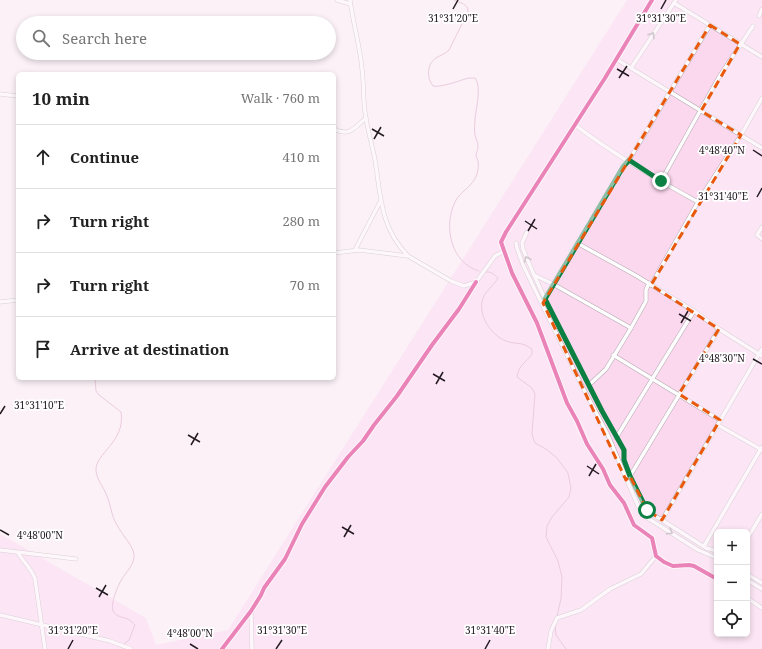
<!DOCTYPE html>
<html lang="en">
<head>
<meta charset="utf-8">
<style>
  :root { --surface:#fff; --page:#f2f2f2; --text:#222; --muted:#767676; --line:#e0e0e0 }
  body { margin:0; font-family:"Noto Serif",serif; background:var(--page); color:var(--text) }
  .controls { position:absolute; right:12px; bottom:12px; display:grid; overflow:hidden; border-radius:6px; box-shadow:0 2px 6px #0003 }
  .controls button { width:36px; height:36px; display:grid; place-items:center; padding:0; border:0; border-bottom:1px solid var(--line); background:var(--surface); color:var(--text); font:20px sans-serif }
  .stop { position:absolute; width:12px; height:12px; margin:-9px; border:3px solid #0b8043; border-radius:50%; background:#fff }
  .stop.end { background:#0b8043; border-color:#fff; box-shadow:0 1px 4px #0008 }
  .list { margin:0; padding:0; list-style:none }
  h2 { display:flex; justify-content:space-between; align-items:center; height:52px; margin:0; padding:0 16px; font-size:17px }
  h2 small { font-size:13px; font-weight:400; color:var(--muted) }
  .list li { display:grid; grid-template-columns:26px 1fr auto; gap:12px; align-items:center; box-sizing:border-box; height:64px; padding:0 16px; border-top:1px solid var(--line) }
  .list b { display:block; font-size:15px; white-space:nowrap }
  .list em { font-size:13px; font-style:normal; color:var(--muted) }
  .icon { flex:none; width:22px; height:22px; fill:none; stroke:currentColor; stroke-width:2; stroke-linecap:round; stroke-linejoin:round }
  .map { position:relative; flex:none; width:762px; height:649px; overflow:hidden }
  .search { position:absolute; background:var(--surface); box-shadow:0 2px 6px #0003; left:16px; top:16px; width:320px; height:44px; display:flex; align-items:center; gap:10px; box-sizing:border-box; padding:0 14px; border-radius:22px; color:var(--muted); font-size:15px }
  .panel { position:absolute; background:var(--surface); box-shadow:0 2px 6px #0003; left:16px; top:72px; width:320px; height:308px; border-radius:6px }
  .map>svg:first-child { display:block }
  .green { fill:#fcd8ef; fill-rule:evenodd }
  .lines { fill:none; stroke-linecap:round; stroke-linejoin:round }
  .stream { stroke:#d49fc2; stroke-width:1 }
  .street-casing { stroke:#b2a9af; stroke-width:4.5 }
  .street { stroke:#fefdfe; stroke-width:3.5 }
  .cycleway-casing { stroke:#fff; stroke-width:6 }
  .cycleway { stroke:#d6006c; stroke-width:4 }
  .oneway { stroke:#9c979b }
  .route { stroke:#0b8043; stroke-width:5 }
  .marked { fill:none; stroke:#e8590c; stroke-width:3; stroke-dasharray:8 5; stroke-linejoin:round }
  .ticks { fill:none; stroke:#251b22; stroke-width:1.5 }
  .ticks-label { font-size:10px; text-anchor:middle; fill:#251b22; stroke:#fff; stroke-width:3.5; stroke-linejoin:round; paint-order:stroke }
</style>
</head>
<body>
<div class="map">
<svg width="762" height="649" viewBox="0 0 762 649">
  <rect width="100%" height="100%" fill="#fbf1f7"/>
  <path class="green" d="M627,0H762V649H0V534L146,618L156,645L228,630ZM717,532H747V634H717Z"/>
  <g class="lines">
    <g class="stream">
      <path d="M454,0C460,3 469,4 468,12L449,50C445,54 441,55 436,58C426,65 427,78 433,86C439,88 459,81 465,79C467,78 472,78 475,78C482,86 476,108 475,119C475,124 474,130 475,135C476,139 478,142 478,147C478,150 476,153 476,156C476,156 478,161 478,161C479,165 478,170 477,174C473,187 459,192 455,202C443,227 451,263 479,271"/>
      <path d="M486,272C491,271 495,275 498,278C494,285 485,292 483,298C477,315 491,335 506,341C517,345 521,341 532,349V354C526,363 519,364 517,377L532,388L535,394L532,434L535,443L546,449L557,458L568,473L571,488L569,497L552,517L547,526L546,537L558,561L562,577L561,599L557,616"/>
      <path d="M95,378L96,391L99,395L121,412C126,442 94,454 96,471C97,480 103,486 106,494C111,504 111,516 117,525C122,535 132,544 134,554C135,564 126,572 122,579C118,585 110,604 113,611C116,617 123,617 128,619C131,621 133,623 135,625L129,640L123,645"/>
      <path d="M555,625L556,635L566,649"/>
    </g>
    <defs>
      <g id="street">
        <path d="M337,0L350,4"/>
        <path d="M350,0C353,23 360,46 362,69C364,83 363,98 365,112C367,128 372,144 375,160C381,197 380,227 408,256"/>
        <path d="M652,0L605,78L506,232L501,242L512,273L537,323L567,403L577,421L587,444L603,469L610,485L624,503L634,525L652,538L656,556L664,562L673,566L689,565L694,566L717,579"/>
        <path d="M674,3L762,57"/>
        <path d="M759,16L762,9"/>
        <path d="M616,59L762,148"/>
        <path d="M631,68L676,0"/>
        <path d="M0,94L18,96"/>
        <path d="M575,125C613,154 656,179 698,202"/>
        <path d="M334,129C350,137 354,128 366,118"/>
        <path d="M661,181L719,77L753,26"/>
        <path d="M762,227L757,235L762,239"/>
        <path d="M527,232L522,243L523,249L534,275L545,299L602,411L624,450V460L630,476L645,506L650,513L662,520L706,548L717,551"/>
        <path d="M516,243L517,248L523,265L580,382L607,433L638,506L646,517L698,550L717,558"/>
        <path d="M577,243L635,275L694,311L719,329L762,356"/>
        <path d="M355,250L380,202"/>
        <path d="M334,253L359,250L408,256L451,281L464,286L476,282L495,256L504,251"/>
        <path d="M534,275L553,284L631,328"/>
        <path d="M651,285L698,202L741,135L762,98"/>
        <path d="M544,300L623,167L629,160L710,25"/>
        <path d="M0,302L18,300"/>
        <path d="M613,355L720,420"/>
        <path d="M589,385L606,369L631,328L646,301V290L649,283"/>
        <path d="M718,425L762,450"/>
        <path d="M616,438L694,311"/>
        <path d="M630,476L719,329"/>
        <path d="M662,520L762,349"/>
        <path d="M747,539L762,514"/>
        <path d="M704,546L762,447"/>
        <path d="M0,550L76,559"/>
        <path d="M18,553C23,561 33,571 35,579L45,649"/>
        <path d="M747,574L762,583"/>
        <path d="M747,580L762,589"/>
        <path d="M747,598L762,608"/>
        <path d="M251,612L252,649"/>
        <path d="M0,615L110,641L131,649"/>
        <path d="M222,649L251,611L261,595L264,588L285,559L302,524L325,487L348,457L363,441L374,425L397,396L432,345L459,309L476,282"/>
        <path d="M548,649L551,631L557,618L581,610L610,589L641,574L656,556"/>
      </g>
    </defs>
    <use href="#street" class="street-casing"/>
    <use href="#street" class="street"/>
    <defs>
      <g id="cycleway">
        <path d="M652,0L605,78L506,232L501,242L512,273L537,323L567,403L577,421L587,444L603,469L610,485L624,503L634,525L652,538L656,556L664,562L673,566L689,565L694,566L717,579"/>
        <path d="M222,649L251,611L261,595L264,588L285,559L302,524L325,487L348,457L363,441L374,425L397,396L432,345L459,309L476,282"/>
      </g>
    </defs>
    <use href="#cycleway" class="cycleway-casing"/>
    <use href="#cycleway" class="cycleway"/>
  </g>
  <defs><path id="oneway-chevron" d="M-2-3.5L2.5 0L-2 3.5" fill="none" stroke-width="1.6" stroke-linecap="round" stroke-linejoin="round"/></defs>
  <g class="oneway">
    <use href="#oneway-chevron" transform="translate(652 35) rotate(-57)"/>
    <use href="#oneway-chevron" transform="translate(527 259) rotate(-113)"/>
    <use href="#oneway-chevron" transform="translate(670 532) rotate(32)"/>
  </g>
  <g class="lines">
    <path class="route" d="M647,510L630,476L624,460V450L602,411L545,299L623,167L629,160L661,181"/>
  </g>
  <path d="M0 0H762V649H0ZM710,25L740,44L701,111L741,135L651,285L719,329L679,394L720,420L662,520L647,510L630,476L626,480L543,303Z" fill="#fbf1f7" fill-opacity=".55" fill-rule="evenodd"/>
  <path class="marked" d="M710,25L740,44L701,111L741,135L651,285L719,329L679,394L720,420L662,520L647,510L630,476L626,480L543,303Z"/>
  <path class="ticks" d="M453,9L458,0M661,9L666,0M617,69L629,76M619,78L627,66M372,129L384,136M374,139L381,127M753,150L762,156M757,197L762,188M525,221L537,229M528,231L535,219M679,314L691,321M681,323L688,311M753,359L762,364M433,374L445,381M436,384L443,372M0,414L5,406M188,435L200,442M191,445L198,433M587,466L599,474M589,476L596,464M342,527L354,534M0,530L9,535M344,537L351,525M96,588L108,595M99,597L106,585M190,644L198,649M68,649L73,640M276,649L282,640M485,649L490,640"/>
  <g class="ticks-label">
    <text x="453" y="22">31°31'20"E</text>
    <text x="661" y="22">31°31'30"E</text>
    <text x="722" y="154">4°48'40"N</text>
    <text x="723" y="200">31°31'40"E</text>
    <text x="722" y="362">4°48'30"N</text>
    <text x="39" y="409">31°31'10"E</text>
    <text x="40" y="539">4°48'00"N</text>
    <text x="73" y="634">31°31'20"E</text>
    <text x="282" y="634">31°31'30"E</text>
    <text x="490" y="634">31°31'40"E</text>
    <text x="190" y="637">4°48'00"N</text>
  </g>
</svg>
<div class="controls">
<button>+</button>
<button>−</button>
<button><svg class="icon" aria-label="locate" viewBox="0 0 24 24"><circle cx="12" cy="12" r="6"/><path d="M12 2v4M12 18v4M2 12h4M18 12h4"/></svg></button>
</div>
<div class="stop" style="left:647px;top:510px"></div>
<div class="stop end" style="left:661px;top:181px"></div>
<div class="search"><svg class="icon" aria-label="search" viewBox="0 0 24 24"><circle cx="10" cy="10" r="6"/><path d="M15 15l6 6"/></svg>Search here</div>
<section class="panel">
<h2>10 min<small>Walk · 760 m</small></h2>
<ul class="list">
<li><svg class="icon" aria-label="ahead" viewBox="0 0 24 24"><path d="M12 20V5M6 11l6-6 6 6"/></svg><div><b>Continue</b></div><em>410 m</em></li>
<li><svg class="icon" aria-label="right" viewBox="0 0 24 24"><path d="M7 20v-9h11M14 6l5 5-5 5"/></svg><div><b>Turn right</b></div><em>280 m</em></li>
<li><svg class="icon" aria-label="right" viewBox="0 0 24 24"><path d="M7 20v-9h11M14 6l5 5-5 5"/></svg><div><b>Turn right</b></div><em>70 m</em></li>
<li><svg class="icon" aria-label="arrive" viewBox="0 0 24 24"><path d="M6 21V4h12l-3 4 3 4H6"/></svg><div><b>Arrive at destination</b></div></li>
</ul>
</section>
</div>
</body>
</html>
